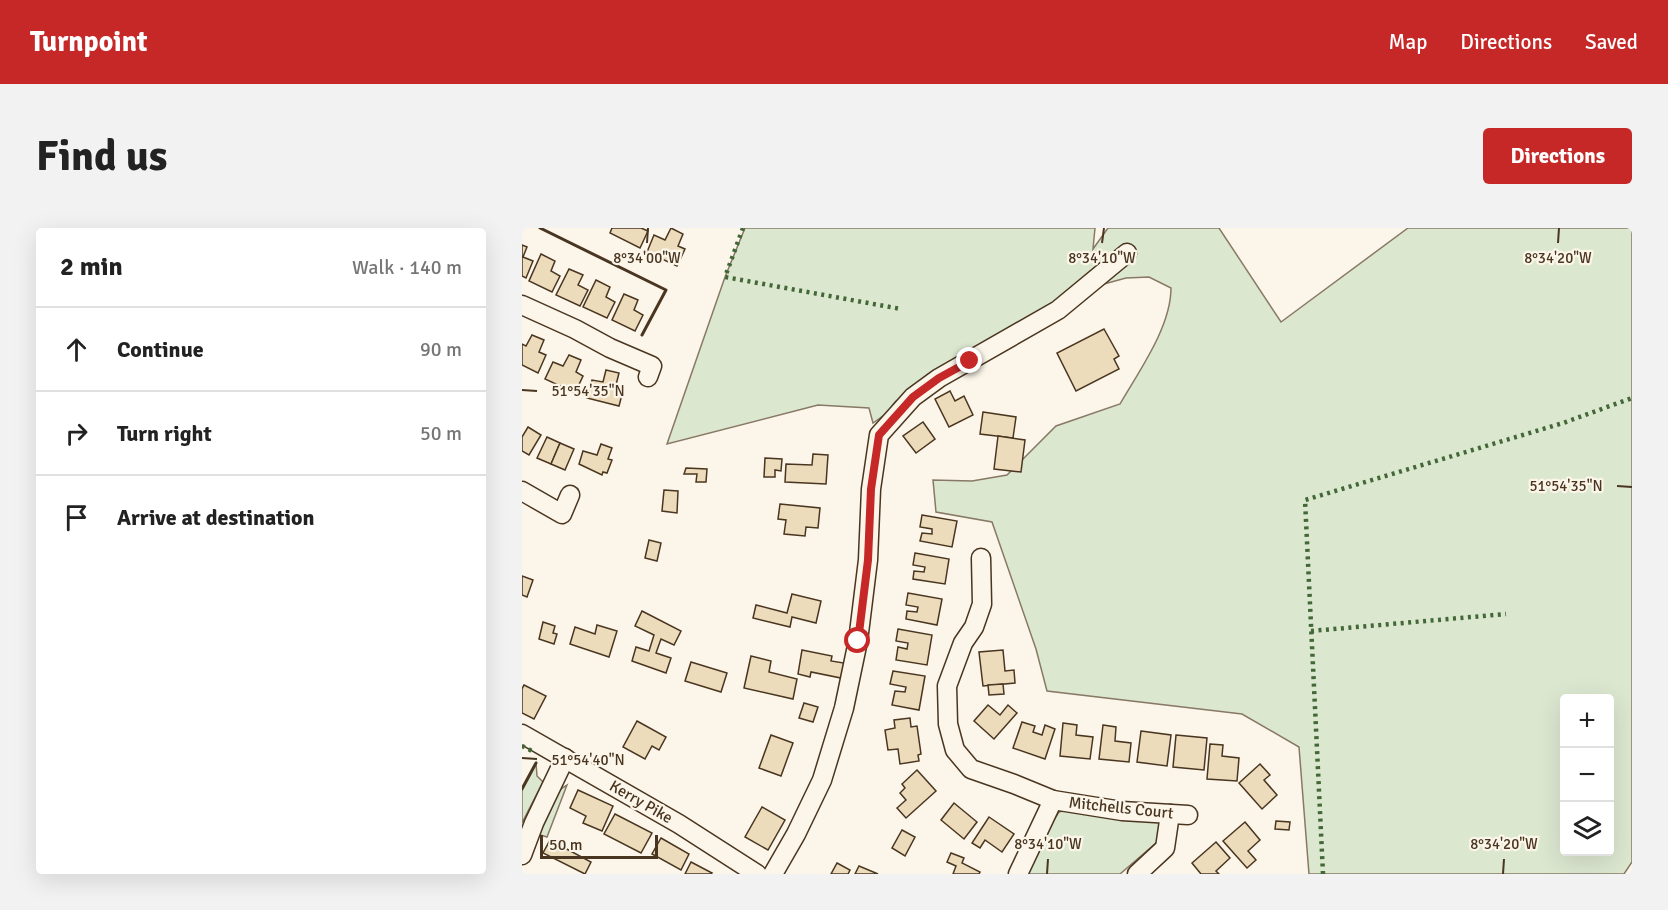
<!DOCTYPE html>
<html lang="en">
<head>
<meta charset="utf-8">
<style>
  :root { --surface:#fff; --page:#f2f2f2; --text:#222; --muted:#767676; --line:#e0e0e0; --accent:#c62828 }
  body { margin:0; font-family:Signika,sans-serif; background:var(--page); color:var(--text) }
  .controls { position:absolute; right:18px; bottom:18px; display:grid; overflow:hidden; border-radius:6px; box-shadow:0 6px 24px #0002 }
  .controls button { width:54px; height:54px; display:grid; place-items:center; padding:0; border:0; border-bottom:2px solid var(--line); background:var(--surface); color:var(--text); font:30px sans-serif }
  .scale { position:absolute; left:18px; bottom:15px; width:118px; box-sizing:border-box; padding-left:6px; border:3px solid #4a3520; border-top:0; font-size:16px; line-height:21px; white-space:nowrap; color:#4a3520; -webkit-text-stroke:4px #fbf6e9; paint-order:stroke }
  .stop { position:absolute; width:18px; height:18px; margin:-14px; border:4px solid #c62828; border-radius:50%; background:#fff }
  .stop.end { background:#c62828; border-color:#fff; box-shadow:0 2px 6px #0008 }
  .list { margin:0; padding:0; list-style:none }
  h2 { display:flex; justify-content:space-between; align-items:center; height:78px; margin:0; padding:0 24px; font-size:26px }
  h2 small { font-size:20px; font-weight:400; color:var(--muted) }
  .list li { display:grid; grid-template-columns:39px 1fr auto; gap:18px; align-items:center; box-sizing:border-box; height:84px; padding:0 24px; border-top:2px solid var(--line) }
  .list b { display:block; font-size:22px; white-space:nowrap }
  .list em { font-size:20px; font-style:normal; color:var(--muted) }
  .icon { flex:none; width:33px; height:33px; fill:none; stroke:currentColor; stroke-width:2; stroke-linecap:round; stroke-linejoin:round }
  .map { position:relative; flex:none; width:1110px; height:646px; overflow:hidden; border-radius:6px }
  header { display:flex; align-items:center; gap:36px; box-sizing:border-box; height:84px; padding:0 30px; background:var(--accent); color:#fff }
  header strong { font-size:28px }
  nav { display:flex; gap:33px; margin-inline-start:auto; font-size:21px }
  .intro { display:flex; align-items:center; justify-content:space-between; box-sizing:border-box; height:144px; padding:0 36px }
  h1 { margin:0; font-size:42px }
  .button { padding:15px 27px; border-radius:6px; background:var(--accent); color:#fff; font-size:21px; font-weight:700 }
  main { display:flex; gap:36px; padding:0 36px }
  aside { flex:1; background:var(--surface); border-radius:6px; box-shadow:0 6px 24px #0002 }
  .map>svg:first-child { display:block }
  .green { fill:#dce7d0; stroke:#887966; stroke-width:1.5; fill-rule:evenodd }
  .building { fill:#ecdcbc; stroke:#4a3520; stroke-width:1.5 }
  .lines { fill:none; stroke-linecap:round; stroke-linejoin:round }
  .minor-casing { stroke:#4a3520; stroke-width:21 }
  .minor { stroke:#fbf6e9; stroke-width:18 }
  .hedge { stroke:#436837; stroke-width:4.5; stroke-dasharray:3 4.5; stroke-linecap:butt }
  .wall { stroke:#4a3520; stroke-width:3 }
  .route { stroke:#c62828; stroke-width:8 }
  .ticks { fill:none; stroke:#4a3520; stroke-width:2 }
  .labels { text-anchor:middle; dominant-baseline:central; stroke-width:4.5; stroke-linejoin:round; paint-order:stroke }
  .street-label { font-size:16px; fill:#4a3520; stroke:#fbf6e9 }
  .ticks-label { font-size:15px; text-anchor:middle; fill:#4a3520; stroke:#fbf6e9; stroke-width:4.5; stroke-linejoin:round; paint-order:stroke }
</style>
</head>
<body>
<header>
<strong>Turnpoint</strong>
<nav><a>Map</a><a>Directions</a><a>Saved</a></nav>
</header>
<div class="intro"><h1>Find us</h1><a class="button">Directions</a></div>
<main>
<aside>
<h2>2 min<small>Walk · 140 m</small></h2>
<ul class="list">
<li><svg class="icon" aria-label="ahead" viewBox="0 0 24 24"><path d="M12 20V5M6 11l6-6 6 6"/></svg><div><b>Continue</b></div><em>90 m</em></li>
<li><svg class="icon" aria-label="right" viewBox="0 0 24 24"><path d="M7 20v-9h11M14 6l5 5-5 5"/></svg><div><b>Turn right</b></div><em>50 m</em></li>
<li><svg class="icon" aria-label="arrive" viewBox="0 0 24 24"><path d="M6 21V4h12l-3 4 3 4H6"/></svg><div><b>Arrive at destination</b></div></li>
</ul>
</aside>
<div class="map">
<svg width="1110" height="646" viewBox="0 0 1110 646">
  <rect width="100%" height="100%" fill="#fbf6e9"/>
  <g class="green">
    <path d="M223,0H573L571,21L586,0H697L759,94L886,0H1110V634L1102,646H787L777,519L720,486L525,463L514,421L470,294L414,284L411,252L450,253L485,247L534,198L598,176C617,143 649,99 649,60L627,49L604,50L549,65L481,106L406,146L373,174L365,185L351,195L347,180L296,177L145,216L203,49ZM1042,470H1088V624H1042Z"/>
    <path d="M14,535L15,548L21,554L0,595V561Z"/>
    <path d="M45,557L25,609L15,606L37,562Z"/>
    <path d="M553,580L639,592L641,609L598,646H506L525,602L537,584Z"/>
  </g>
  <g class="building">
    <path d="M90,0H119L126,3L118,20L88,5Z"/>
    <path d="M149,0L161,6L156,18L163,21L155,38L125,24L132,7L143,12Z"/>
    <path d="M0,17L5,19L1,29L11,33L4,50L0,48Z"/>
    <path d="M19,26L33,33L29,43L38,48L30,64L7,53Z"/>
    <path d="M47,41L61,47L56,57L66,62L58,78L34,67Z"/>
    <path d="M74,52L88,59L84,69L93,74L85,90L61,79Z"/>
    <path d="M102,66L116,72L112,82L121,87L113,103L90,92Z"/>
    <path d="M582,101L597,128L592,131L597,141L554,163L535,125Z"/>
    <path d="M10,107L22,112L17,124L24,127L16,145L0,137V116L4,118Z"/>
    <path d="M47,127L59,132L54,144L61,148L53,165L23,151L31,134L41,138Z"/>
    <path d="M84,142L97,145L94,157L102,159L97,178L65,170L70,152L81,154Z"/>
    <path d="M428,163L433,173L442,168L451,187L427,199L413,171Z"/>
    <path d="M461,184L494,189L491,210L458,206Z"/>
    <path d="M401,194L413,211L394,225L381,208Z"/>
    <path d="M6,199L19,207L7,227L0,223V209Z"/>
    <path d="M476,208L503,212L499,244L472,241Z"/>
    <path d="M25,209L38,215L29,236L15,230Z"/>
    <path d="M38,215L52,221L43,242L29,236Z"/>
    <path d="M79,216L90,220L86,231L90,232L85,245L81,244L80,247L57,236L61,223L75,227Z"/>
    <path d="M291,226L306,227L304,256L263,254L264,236L290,237Z"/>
    <path d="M243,230L260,231L259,243L253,242V249H242Z"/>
    <path d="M164,240L185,241L184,254H174L175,246H162Z"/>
    <path d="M142,262L156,263L155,285L140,283Z"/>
    <path d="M258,276L298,280L296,300L284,299L283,308L262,306L264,292L256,291Z"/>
    <path d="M400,287L435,293L430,319L398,313L400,305L410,306V301L398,299Z"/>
    <path d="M127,312L139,315L135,333L123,330Z"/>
    <path d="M393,325L427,331L423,356L391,351L392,343L402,344L403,339L391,337Z"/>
    <path d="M0,348L11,352L5,369L0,367Z"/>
    <path d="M386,365L420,371L415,397L384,391L385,383L395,384L396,379L384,377Z"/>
    <path d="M270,366L299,373L294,395L270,389L268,399L231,390L234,377L265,385Z"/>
    <path d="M120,383L159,403L152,417L139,411L134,425L149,430L144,445L110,433L114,419L127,423L132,407L113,398Z"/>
    <path d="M21,394L33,398L31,405L35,406L32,416L17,411Z"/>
    <path d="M75,397L95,403L87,429L48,416L53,399L73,406Z"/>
    <path d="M376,401L410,407L405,437L374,432L376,419L385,421L386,415L374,413Z"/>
    <path d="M280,422L310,428L309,433L322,435L319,450L289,444L288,449L276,446Z"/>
    <path d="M481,422L483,443L492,442L493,455L461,458L457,424Z"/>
    <path d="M229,428L249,433L247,444L275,451L271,471L222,460Z"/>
    <path d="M169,434L205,445L199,464L163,453Z"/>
    <path d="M371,443L403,448L397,482L370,477L373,463L383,464L384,459L368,456Z"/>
    <path d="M481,456L482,466L467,467L466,457Z"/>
    <path d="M2,457L24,468L12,491L0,485V461Z"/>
    <path d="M282,475L296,479L291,494L277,490Z"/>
    <path d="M466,477L478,487L486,477L495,485L472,511L452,493Z"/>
    <path d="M388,490L389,499L395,498L399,526L396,527L397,533L378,536L376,521L366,522L363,502L373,500L372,492Z"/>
    <path d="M115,493L144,509L137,522L130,518L123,531L101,519Z"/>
    <path d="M500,494L513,498L511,504L520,507L523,497L533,501L523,531L491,520Z"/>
    <path d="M541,495L555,497L554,507L571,509L568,531L538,528Z"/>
    <path d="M581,497L594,499L593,513L609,515L607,534L577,531Z"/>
    <path d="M619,503L649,507L645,538L615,534Z"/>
    <path d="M249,507L271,515L259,548L237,540Z"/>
    <path d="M654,507L685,510L682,542L651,539Z"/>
    <path d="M688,516L701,517L700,528L717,530L715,553L685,551Z"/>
    <path d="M738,536L748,547L742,552L755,567L740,581L717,555Z"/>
    <path d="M395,542L414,563L384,590L375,580L384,572L378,565L383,560L380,556Z"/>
    <path d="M56,562L91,578L80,603L61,595L64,588L48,580Z"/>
    <path d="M432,575L455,594L442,611L419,592Z"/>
    <path d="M240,579L263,592L246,622L223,609Z"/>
    <path d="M93,586L130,605L119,625L82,606Z"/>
    <path d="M467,589L492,606L480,624L463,612L458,620L450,615Z"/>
    <path d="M754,593L768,594L767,602L753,601Z"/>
    <path d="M723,594L738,612L726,623L734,632L725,640L701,613Z"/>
    <path d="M380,602L393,609L383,628L370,620Z"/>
    <path d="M139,610L167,626L159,642L130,626Z"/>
    <path d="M28,612L69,634L63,646L21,625Z"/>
    <path d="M694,614L708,630L694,643L697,646H679L670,635Z"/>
    <path d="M429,625L442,630L440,635L458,644L457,646H431L434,638L425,634Z"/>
    <path d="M169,634L190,645L189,646H163Z"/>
    <path d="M315,635L328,642L326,646H309Z"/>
    <path d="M337,638L356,646H333Z"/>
  </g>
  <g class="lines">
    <defs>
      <g id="minor">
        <path d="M0,77L53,101L88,120L130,138L126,149"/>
        <path d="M0,263L40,286L48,267"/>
        <path d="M459,330L460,376L452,399L441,415L425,458L426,496L433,522L449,541L492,556L531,572L496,646"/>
        <path d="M0,506L157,596L235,646"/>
        <path d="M531,572L600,583L666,587"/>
        <path d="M0,627L12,595L43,530"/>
        <path d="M251,646L274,606L300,552L322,480L336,413L346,332L349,261L357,207L391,169L417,150L536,82L605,25"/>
        <path d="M615,646L643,620L648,586"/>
      </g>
    </defs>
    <use href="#minor" class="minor-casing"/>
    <use href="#minor" class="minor"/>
    <g class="hedge">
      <path d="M221,0L203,49L379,81"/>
      <path d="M789,403L984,386"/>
      <path d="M0,518L12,524"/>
      <path d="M801,646L783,272L1041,195L1110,170"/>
    </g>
    <g class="wall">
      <path d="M18,0L144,62L120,107"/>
      <path d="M0,561L14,535"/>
    </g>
  </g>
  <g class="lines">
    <path class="route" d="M336,413L346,332L349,261L357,207L391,169L417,150L448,133"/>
  </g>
  <path class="ticks" d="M125,15L126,0M580,15L582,0M1036,15L1037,0M0,162L15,163M1095,258L1110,259M0,530L15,531M525,646L526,631M981,646L982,631"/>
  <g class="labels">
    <g class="street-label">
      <text transform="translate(119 574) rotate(30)">Kerry Pike</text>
      <text transform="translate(599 580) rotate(6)">Mitchells Court</text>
    </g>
  </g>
  <g class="ticks-label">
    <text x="125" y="35">8°34'00"W</text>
    <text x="580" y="35">8°34'10"W</text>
    <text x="1036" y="35">8°34'20"W</text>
    <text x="66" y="168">51°54'35"N</text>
    <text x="1044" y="263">51°54'35"N</text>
    <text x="66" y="537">51°54'40"N</text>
    <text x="526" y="621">8°34'10"W</text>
    <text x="982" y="621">8°34'20"W</text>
  </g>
</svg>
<div class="controls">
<button>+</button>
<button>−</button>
<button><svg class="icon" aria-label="layers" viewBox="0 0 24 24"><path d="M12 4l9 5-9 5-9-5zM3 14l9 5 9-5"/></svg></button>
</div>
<div class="scale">50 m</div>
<div class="stop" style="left:336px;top:413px"></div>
<div class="stop end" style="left:448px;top:133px"></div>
</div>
</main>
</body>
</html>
